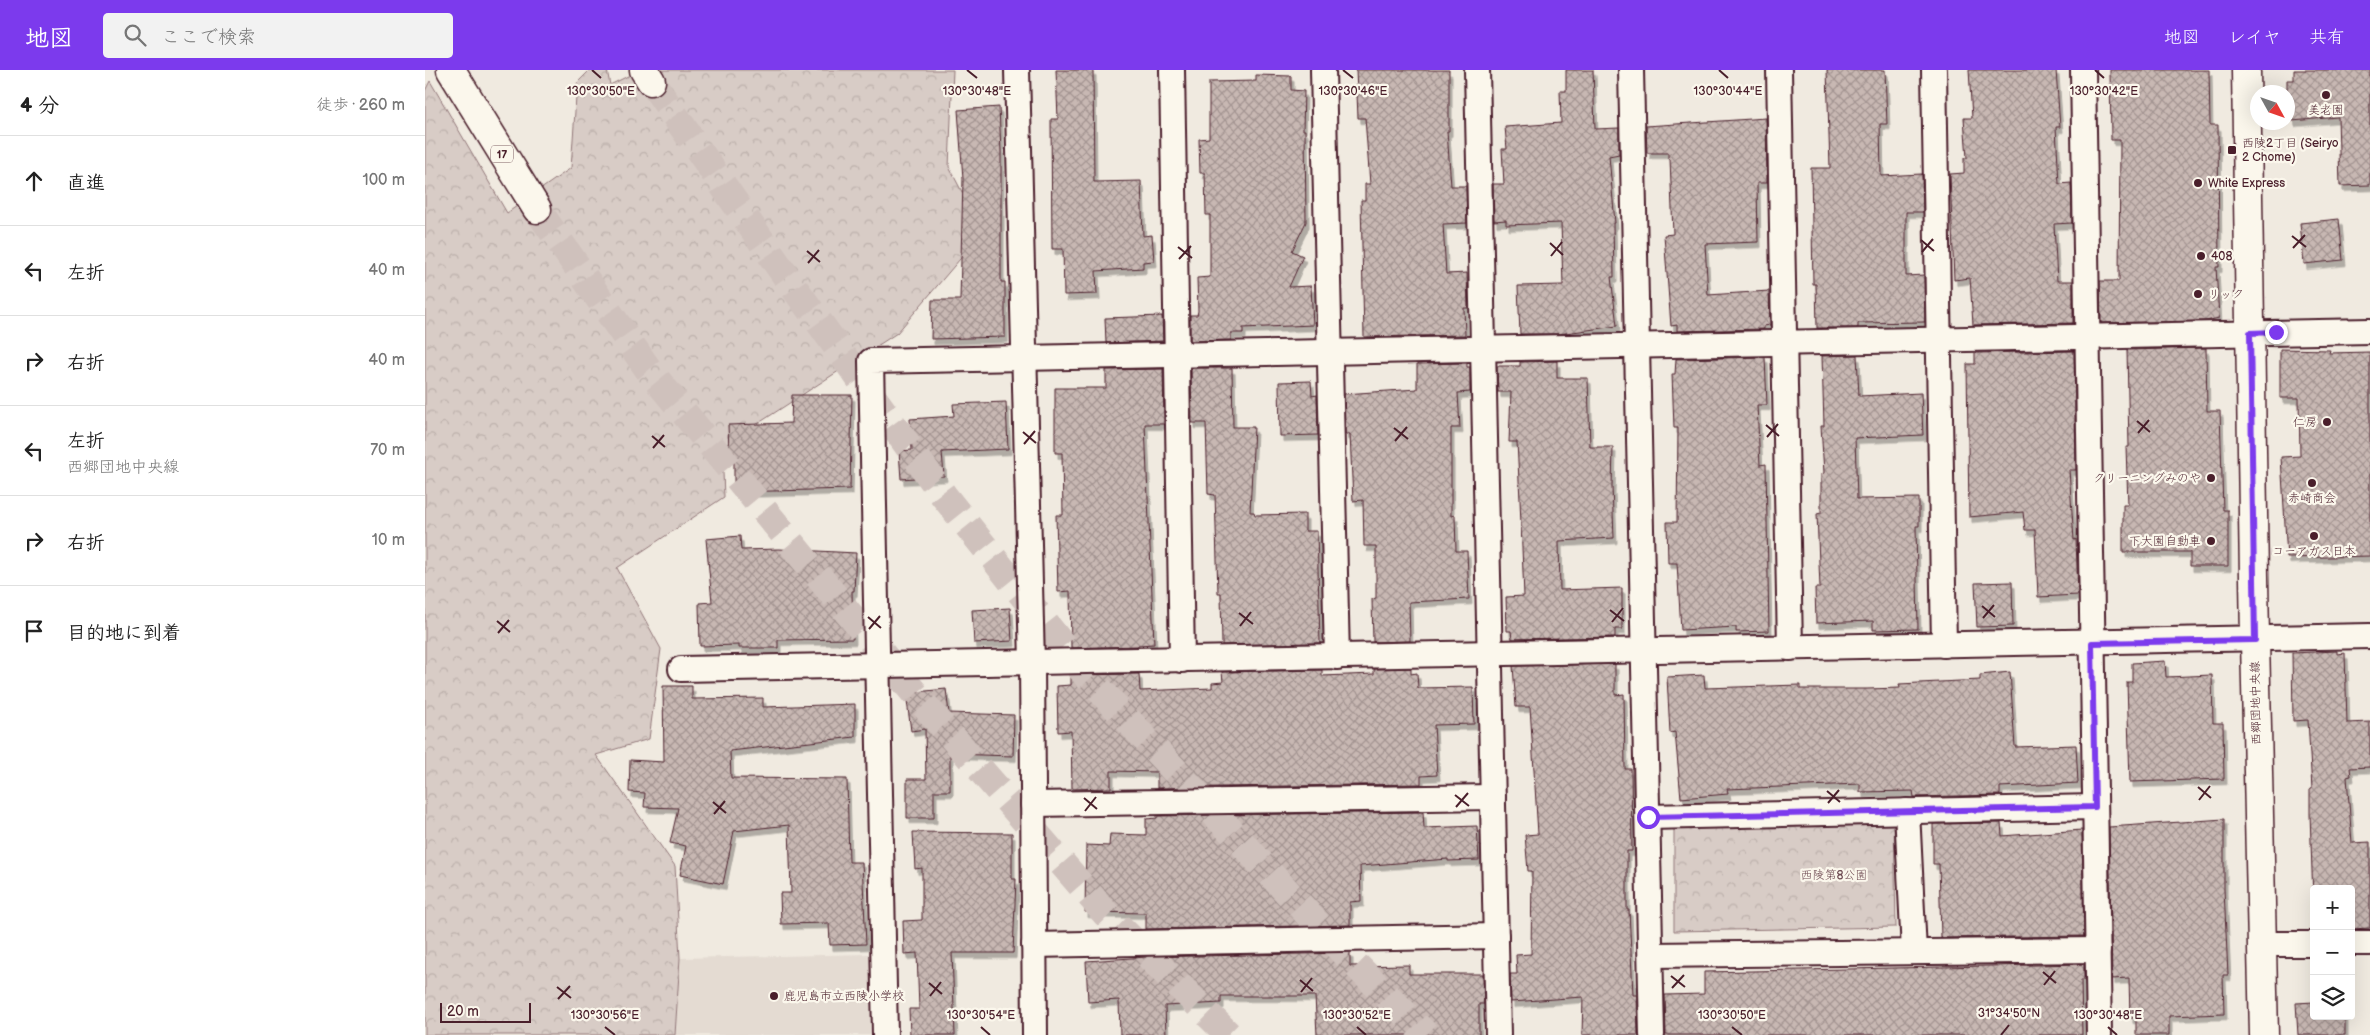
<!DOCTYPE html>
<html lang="ja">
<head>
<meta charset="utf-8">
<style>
  :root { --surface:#fff; --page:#f2f2f2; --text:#222; --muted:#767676; --line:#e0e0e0; --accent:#7c3aed }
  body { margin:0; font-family:"Balsamiq Sans","Klee One",sans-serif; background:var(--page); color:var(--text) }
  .controls { position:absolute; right:15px; bottom:15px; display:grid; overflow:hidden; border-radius:5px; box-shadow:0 5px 20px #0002 }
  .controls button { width:45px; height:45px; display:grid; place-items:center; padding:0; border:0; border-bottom:1px solid var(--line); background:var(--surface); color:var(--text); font:25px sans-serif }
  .compass { position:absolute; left:1825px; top:15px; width:45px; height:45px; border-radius:50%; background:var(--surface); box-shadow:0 5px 20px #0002; rotate:130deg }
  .scale { position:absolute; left:15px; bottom:12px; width:91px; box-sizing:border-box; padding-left:5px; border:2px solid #4a1f2b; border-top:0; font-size:14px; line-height:18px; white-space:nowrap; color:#4a1f2b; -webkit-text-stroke:4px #fbf7ec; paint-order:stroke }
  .stop { position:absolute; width:15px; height:15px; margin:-11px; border:4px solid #7c3aed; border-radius:50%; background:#fff }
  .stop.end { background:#7c3aed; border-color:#fff; box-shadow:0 1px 5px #0008 }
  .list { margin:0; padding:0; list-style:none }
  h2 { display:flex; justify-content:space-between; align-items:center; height:65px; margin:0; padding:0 20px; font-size:21px }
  h2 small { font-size:16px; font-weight:400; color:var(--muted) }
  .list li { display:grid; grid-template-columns:32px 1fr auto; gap:15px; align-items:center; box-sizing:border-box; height:90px; padding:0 20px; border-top:1px solid var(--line) }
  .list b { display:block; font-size:19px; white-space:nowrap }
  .list p { margin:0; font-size:16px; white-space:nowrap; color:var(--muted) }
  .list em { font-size:16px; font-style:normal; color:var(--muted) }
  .icon { flex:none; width:28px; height:28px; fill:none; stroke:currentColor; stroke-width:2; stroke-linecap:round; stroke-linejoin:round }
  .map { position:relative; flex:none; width:1945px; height:965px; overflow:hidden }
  header { display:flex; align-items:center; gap:30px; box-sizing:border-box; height:70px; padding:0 25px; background:var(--accent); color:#fff }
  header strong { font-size:24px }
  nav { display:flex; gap:28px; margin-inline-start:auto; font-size:18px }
  .search { width:350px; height:45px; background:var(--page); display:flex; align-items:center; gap:12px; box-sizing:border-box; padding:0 18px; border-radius:5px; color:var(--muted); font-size:19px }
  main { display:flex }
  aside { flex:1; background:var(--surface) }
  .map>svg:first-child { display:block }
  .built { fill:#e4dbd2 }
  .forest { fill:url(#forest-crowns); stroke:#917678 }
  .building { fill:url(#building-cross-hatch); stroke:#4a1f2b; filter:url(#shadow) }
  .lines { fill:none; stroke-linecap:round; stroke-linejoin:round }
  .motorway-tunnel { stroke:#cfc1bc; stroke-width:28; stroke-dasharray:28 14; stroke-linecap:butt }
  .minor-casing { stroke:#4a1f2b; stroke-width:28 }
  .tertiary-casing { stroke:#4a1f2b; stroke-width:31 }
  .motorway-casing { stroke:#4a1f2b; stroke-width:31 }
  .minor { stroke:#fbf7ec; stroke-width:24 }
  .tertiary { stroke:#fbf7ec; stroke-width:28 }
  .motorway { stroke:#fbf7ec; stroke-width:28 }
  .route { stroke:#7c3aed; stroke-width:6 }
  .ticks { fill:none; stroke:#4a1f2b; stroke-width:2 }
  .poi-dot { fill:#4a1f2b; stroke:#fbf7ec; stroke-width:2 }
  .labels { text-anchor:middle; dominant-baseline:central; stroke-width:4.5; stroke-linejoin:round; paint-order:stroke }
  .shield { fill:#fbf7ec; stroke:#7f6065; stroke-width:1 }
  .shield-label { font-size:11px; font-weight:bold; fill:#4a1f2b }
  .poi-label { font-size:12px; fill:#4a1f2b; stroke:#fbf7ec; text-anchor:start }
  .street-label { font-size:12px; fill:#4a1f2b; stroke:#fbf7ec }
  .park-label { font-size:12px; fill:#6e4a52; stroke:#fbf7ec }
  .ticks-label { font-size:12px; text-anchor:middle; fill:#4a1f2b; stroke:#fbf7ec; stroke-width:4.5; stroke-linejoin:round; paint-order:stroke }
</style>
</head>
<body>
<header>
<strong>地図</strong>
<div class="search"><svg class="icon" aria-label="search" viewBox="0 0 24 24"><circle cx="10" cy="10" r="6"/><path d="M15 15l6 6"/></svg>ここで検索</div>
<nav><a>地図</a><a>レイヤ</a><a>共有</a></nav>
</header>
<main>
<aside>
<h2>4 分<small>徒歩 · 260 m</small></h2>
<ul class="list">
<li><svg class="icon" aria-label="ahead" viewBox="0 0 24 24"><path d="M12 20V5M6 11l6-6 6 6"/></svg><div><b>直進</b></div><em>100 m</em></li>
<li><svg class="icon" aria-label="left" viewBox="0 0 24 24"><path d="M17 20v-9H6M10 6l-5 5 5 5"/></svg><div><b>左折</b></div><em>40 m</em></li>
<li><svg class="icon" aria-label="right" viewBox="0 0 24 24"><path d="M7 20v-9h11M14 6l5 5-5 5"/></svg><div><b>右折</b></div><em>40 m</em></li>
<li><svg class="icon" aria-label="left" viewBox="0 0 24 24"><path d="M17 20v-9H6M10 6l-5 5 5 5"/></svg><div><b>左折</b><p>西郷団地中央線</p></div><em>70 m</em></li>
<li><svg class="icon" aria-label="right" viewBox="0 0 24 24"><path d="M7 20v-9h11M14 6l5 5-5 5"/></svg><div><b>右折</b></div><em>10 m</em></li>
<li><svg class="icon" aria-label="arrive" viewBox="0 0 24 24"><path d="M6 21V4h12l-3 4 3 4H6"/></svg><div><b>目的地に到着</b></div></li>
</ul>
</aside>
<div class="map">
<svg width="1945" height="965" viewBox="0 0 1945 965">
  <defs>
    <pattern id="forest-crowns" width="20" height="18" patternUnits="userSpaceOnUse" patternTransform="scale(1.25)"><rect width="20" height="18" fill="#d8ccc6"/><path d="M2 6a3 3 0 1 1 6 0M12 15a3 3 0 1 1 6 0" fill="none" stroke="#bbafaa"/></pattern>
    <pattern id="building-cross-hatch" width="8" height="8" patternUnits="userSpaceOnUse" patternTransform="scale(1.25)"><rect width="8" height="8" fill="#c8b8b3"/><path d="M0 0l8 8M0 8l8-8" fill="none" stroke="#a49592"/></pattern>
    <filter id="shadow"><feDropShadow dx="3" dy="5.5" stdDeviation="0" flood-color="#0004"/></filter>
  </defs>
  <rect width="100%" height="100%" fill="#f0eae0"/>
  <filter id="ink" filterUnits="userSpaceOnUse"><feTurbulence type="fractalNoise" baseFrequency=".02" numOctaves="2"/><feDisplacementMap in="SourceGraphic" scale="10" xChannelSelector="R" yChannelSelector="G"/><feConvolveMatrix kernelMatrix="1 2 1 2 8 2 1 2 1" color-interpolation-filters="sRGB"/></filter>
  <g filter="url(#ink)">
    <path class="built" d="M445,884V965H250L255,888Z"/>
    <g class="forest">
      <path d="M165,0H182L185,15L215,0H528L524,97L558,162L472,263L297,377L299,427L192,498L236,579L224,669L171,685L250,796L255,888L250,965H0V21L5,11L82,143L146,98L152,13Z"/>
      <path d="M1469,751L1471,857L1249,861V756Z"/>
    </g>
    <g class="building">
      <path d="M631,0H668L669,112L716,111L718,166L727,165L729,191L718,192V198L671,201L672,224L639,225L638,179H627L626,49H633Z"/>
      <path d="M931,0H1024V61H1022L1026,116H1041L1042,153L1018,154L1021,204L1042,203L1043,238H1039L1040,265L939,267L936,130H940V114H945L940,48H933Z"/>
      <path d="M1141,0H1168L1170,59L1194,58V84L1184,86L1190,153H1188L1189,207H1186L1192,256L1133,264H1095L1093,216L1138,215L1136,153L1081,155V150L1069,151L1068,114H1079L1077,79H1082L1080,57L1136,53L1135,21H1141Z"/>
      <path d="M1402,0H1460L1462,54H1455L1456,106L1497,104L1498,142H1481V206L1499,205L1500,252L1433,253V258H1392L1391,214H1388L1386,98H1405Z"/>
      <path d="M1544,0H1631L1635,57H1631L1634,114L1646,113L1647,153L1629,154L1632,211H1648V253L1548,255L1545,208L1529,210L1525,104L1539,103V88H1542L1539,48H1547Z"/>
      <path d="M1685,0H1784L1785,55H1793L1794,197H1791L1794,248L1781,251L1676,253L1675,211H1694L1695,70H1686Z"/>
      <path d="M1869,0H1945V115L1915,116L1913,47L1867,51L1866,41H1862V10H1869Z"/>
      <path d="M831,5L866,6V20L879,21L878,60H880L881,152L867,181L878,186L864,217L886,216L888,255L818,258V263H806V270L765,271V245H772L773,241L772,208L785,207V145H781L780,103H775L774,69L784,68V12L831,11Z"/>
      <path d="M574,37L576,82V212H580V267L506,269L507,230H535L538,109L533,40Z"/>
      <path d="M1341,48L1342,113H1332L1333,172L1280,174L1283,225L1344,221L1345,255L1339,256V259L1252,261V255L1246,256L1239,165L1248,164L1245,89H1243V83H1222L1221,56Z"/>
      <path d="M1914,149L1918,190L1879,194L1875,153Z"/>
      <path d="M737,246L738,271L681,273L680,248Z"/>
      <path d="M1781,278L1782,341H1795L1798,440H1803V496H1765V482H1698V435H1703L1701,377H1704L1702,280Z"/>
      <path d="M1855,279L1905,280L1904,283L1945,282V486L1862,488L1856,387L1875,386L1874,328H1855Z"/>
      <path d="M1649,281L1651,400H1644L1649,470L1651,469L1653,525L1613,527L1610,460H1600L1598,442L1544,447L1542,294H1550V283Z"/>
      <path d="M1432,285L1434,326L1496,323L1498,365L1430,368L1432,429L1494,428V456H1491L1493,559L1448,560V551L1391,553L1390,518H1395L1392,444L1396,443V404L1399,403L1396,356H1399L1397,286Z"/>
      <path d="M1340,287L1342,335H1332L1335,395L1341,394L1344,561L1311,562V557L1256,560L1252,493H1243L1242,452H1252L1253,358H1249L1247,304H1250L1251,289Z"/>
      <path d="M1132,291V308H1163L1165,377H1188L1187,417L1189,468L1134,471L1135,520L1197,518V559H1190V567L1087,569L1086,561H1082L1081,527L1099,526L1095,430L1092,372H1084L1086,322H1073L1072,296H1095V292Z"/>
      <path d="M1042,293V297H1045V322L1033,323L1035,358H1026V446L1030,445L1031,481H1042L1044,529L984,532L985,571L948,572L947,529L951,528V476H939L938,430L928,431L925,364H920L919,324L992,319V294Z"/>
      <path d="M766,298H807L808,357H829L825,442H829L830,445L880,444V461H892L895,573L797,575L796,523H793L790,425L783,424L781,353H767Z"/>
      <path d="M738,299L739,354H720L729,574L713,575V576L646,578L645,521L633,522L631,445H638L637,383H630V318H681V300Z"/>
      <path d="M886,311L887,326L892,325L893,365L855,366L854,312Z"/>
      <path d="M367,325H427L425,419L309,422V382H304L303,355L366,353Z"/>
      <path d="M581,332L583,379L517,382L519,406L476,409L474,381L487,380L485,349L529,346L528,334Z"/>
      <path d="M315,466L316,480L354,479L431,483L429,521H427L428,569L353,570V578H314V575L275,576L274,533L287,532L281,469Z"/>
      <path d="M1587,512L1588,556L1552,557L1550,513Z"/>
      <path d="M585,538L587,571L549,573L547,540Z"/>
      <path d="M1912,581V584L1920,583L1922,653L1945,652V697L1925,698L1926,706L1922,707L1927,773L1945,772V858L1926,859V819H1889V858L1885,744V719H1887L1883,650L1868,651L1867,583Z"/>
      <path d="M1740,591L1741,607L1787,605L1788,653H1798L1799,709L1705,712L1702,612H1707V593Z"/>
      <path d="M1190,594V625L1199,624L1200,699H1206L1207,781H1202V840H1204L1208,925H1212L1213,965H1157L1158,927L1086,932L1085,904H1092L1091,885L1106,884L1107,801H1103L1100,765L1113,764L1105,637H1091L1088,596Z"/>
      <path d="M986,598V604L992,603L993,618L1048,617L1049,654L1009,655L1012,705L996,706V714L732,718V702L686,701V718L647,719L646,661L633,662L632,616L646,615V605L714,604L715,621L787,618V613L798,612L797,602L897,600V606L949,604V599Z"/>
      <path d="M1585,602L1590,677L1651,675L1653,713L1575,717V725L1489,727L1488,721L1435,722V714L1302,719L1303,724L1256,728L1250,662L1245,663L1242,607L1279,605L1280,618L1375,615V619H1442L1475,618L1474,614L1555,610V605Z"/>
      <path d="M238,616H267V629L338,628V637L430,634V667L305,681L306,708L422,709L424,792H437L441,874L405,875L404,853L356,854L355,823H366L364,755L309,761L298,814L255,805L261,776L245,773L253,738L219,737L220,723L204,722L205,690L239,692Z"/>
      <path d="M521,619L524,643L589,645L588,686L525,684V721H509V748H482V709H501L500,659L486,661L481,623Z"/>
      <path d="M998,742L999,758L1052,756L1054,790L1023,791V789L935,796L936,831L925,832V855L721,859V843L660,842L661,775L684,776L685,764L721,765V749L732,748V746Z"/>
      <path d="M1799,749V819L1803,905H1798L1799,944L1744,946V965H1711V948H1705L1704,908L1687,909L1684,757Z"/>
      <path d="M1576,753L1577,766L1657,760L1659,866L1516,868L1514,794H1508V754Z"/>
      <path d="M488,762L587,763V809H591L588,883H527L530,965H485L484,939H494L492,883L479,884L478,851L497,850V798L490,799Z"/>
      <path d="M925,883V896L984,895V904H1058L1059,934H1054V965H892L890,926H796V933L740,936L741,965H695L694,930L663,932L661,891L722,887Z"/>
      <path d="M1659,894V910H1656L1657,965H1241L1240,925L1279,924V902Z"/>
      <path d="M1889,932V946H1920V965H1873L1871,933Z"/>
    </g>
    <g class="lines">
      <g class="motorway-tunnel">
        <path d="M226,11L353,195L519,426L662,606L919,883L1001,965"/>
        <path d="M112,139L223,299L495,630L681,844L804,965"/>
      </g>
      <defs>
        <g id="minor">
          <path d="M592,0L607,593L610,965"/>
          <path d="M747,0L757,590"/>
          <path d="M898,0L912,587"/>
          <path d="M1052,0L1073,965"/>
          <path d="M1206,0L1227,965"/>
          <path d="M1354,0L1365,578"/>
          <path d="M1509,0L1519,575"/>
          <path d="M1658,0L1674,965"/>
          <path d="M256,599L1945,566"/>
          <path d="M608,734L1068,727"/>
          <path d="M1482,741L1489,882"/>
          <path d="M1223,747L1670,737"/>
          <path d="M1926,873H1945"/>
          <path d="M1837,874H1889"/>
          <path d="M609,875L1071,866"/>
          <path d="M1226,885L1673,880"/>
          <path d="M460,965L446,291L1945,261"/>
        </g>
        <path id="tertiary" d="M1821,0L1830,570L1839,965"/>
        <g id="motorway">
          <path d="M26,0L112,139"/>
          <path d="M219,0L226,11"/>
        </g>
      </defs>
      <use href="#minor" class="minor-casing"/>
      <use href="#tertiary" class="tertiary-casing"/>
      <use href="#motorway" class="motorway-casing"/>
      <use href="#minor" class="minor"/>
      <use href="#tertiary" class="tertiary"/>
      <use href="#motorway" class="motorway"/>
    </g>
  </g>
  <g class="lines" filter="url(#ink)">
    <path class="route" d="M1223,747L1670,737L1667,573L1830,570L1825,263L1851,262"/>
  </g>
  <path class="ticks" d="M167,0L176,8M542,0L552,8M918,0L928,8M1294,0L1303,8M1670,0L1679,8M1867,166L1881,177M1496,170L1509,181M1125,173L1138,185M753,177L767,188M1868,178L1880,165M382,181L395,192M1497,182L1508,169M1126,186L1137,172M754,189L766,176M383,193L394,180M1712,351L1725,362M1341,355L1354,366M969,358L983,369M598,362L611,373M1713,363L1724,350M227,366L240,377M1342,367L1353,354M970,371L982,357M599,374L610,361M228,378L239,365M1557,536L1570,547M1185,540L1199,551M814,543L828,554M443,547L456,558M1558,548L1569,535M72,551L85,562M1187,552L1198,538M815,556L826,542M444,559L455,546M73,563L84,550M1773,717L1786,728M1402,721L1415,732M1030,725L1044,736M659,728L672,739M1774,730L1785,716M288,732L301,743M1403,733L1414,720M1031,737L1043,723M660,741L671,727M289,744L300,731M1618,902L1631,913M1246,906L1260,917M875,910L888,921M504,913L517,924M1619,915L1630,901M132,917L146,928M1247,918L1259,905M876,922L887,908M505,926L516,912M133,929L145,916M180,957L190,965M556,957L565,965M932,957L941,965M1307,957L1317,965M1683,957L1692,965M1576,965L1584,955"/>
  <g class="poi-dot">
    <circle cx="1901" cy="25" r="5"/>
    <rect x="1802" y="75" width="10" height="10" rx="2.5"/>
    <circle cx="1773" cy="113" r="5"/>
    <circle cx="1776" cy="186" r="5"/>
    <circle cx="1773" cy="224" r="5"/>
    <circle cx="1902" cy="352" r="5"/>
    <circle cx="1786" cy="408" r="5"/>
    <circle cx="1887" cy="413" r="5"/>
    <circle cx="1889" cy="466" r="5"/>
    <circle cx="1786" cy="471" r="5"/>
    <circle cx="349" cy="926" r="5"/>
  </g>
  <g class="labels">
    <rect class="shield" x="66" y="75.5" width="22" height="17" rx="4"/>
    <g class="shield-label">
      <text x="77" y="84">17</text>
    </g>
    <g class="poi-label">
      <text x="1901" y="40" text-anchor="middle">美老園</text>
      <text x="1817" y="73">西陵2丁目 (Seiryo<tspan x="1817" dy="14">2 Chome)</tspan></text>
      <text x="1783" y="113">White Express</text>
      <text x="1786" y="186">408</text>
      <text x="1783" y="224">リック</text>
      <text x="1892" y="352" text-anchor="end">仁房</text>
      <text x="1776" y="408" text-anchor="end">クリーニングみのや</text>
      <text x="1887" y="428" text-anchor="middle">赤崎商会</text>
      <text x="1776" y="471" text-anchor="end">下大園自動車</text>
      <text x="1889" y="481" text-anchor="middle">コーアガス日本</text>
      <text x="359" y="926">鹿児島市立西陵小学校</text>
    </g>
    <g class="street-label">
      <text transform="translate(1831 633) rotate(-91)">西郷団地中央線</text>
    </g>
    <g class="park-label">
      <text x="1409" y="805">西陵第8公園</text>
    </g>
  </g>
  <g class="ticks-label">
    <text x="552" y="25">130°30'48"E</text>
    <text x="928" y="25">130°30'46"E</text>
    <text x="1303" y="25">130°30'44"E</text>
    <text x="1679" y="25">130°30'42"E</text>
    <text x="176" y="25">130°30'50"E</text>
    <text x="1584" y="947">31°34'50"N</text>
    <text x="180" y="949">130°30'56"E</text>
    <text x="556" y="949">130°30'54"E</text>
    <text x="932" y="949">130°30'52"E</text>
    <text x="1307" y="949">130°30'50"E</text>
    <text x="1683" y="949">130°30'48"E</text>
  </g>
</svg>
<div class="controls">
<button>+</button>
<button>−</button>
<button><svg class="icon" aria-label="layers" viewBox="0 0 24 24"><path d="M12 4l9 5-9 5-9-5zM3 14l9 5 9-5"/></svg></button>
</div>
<svg class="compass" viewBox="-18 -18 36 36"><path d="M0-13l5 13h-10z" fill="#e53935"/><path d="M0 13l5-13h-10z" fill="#767676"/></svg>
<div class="scale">20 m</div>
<div class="stop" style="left:1223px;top:747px"></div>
<div class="stop end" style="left:1851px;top:262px"></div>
</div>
</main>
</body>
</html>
